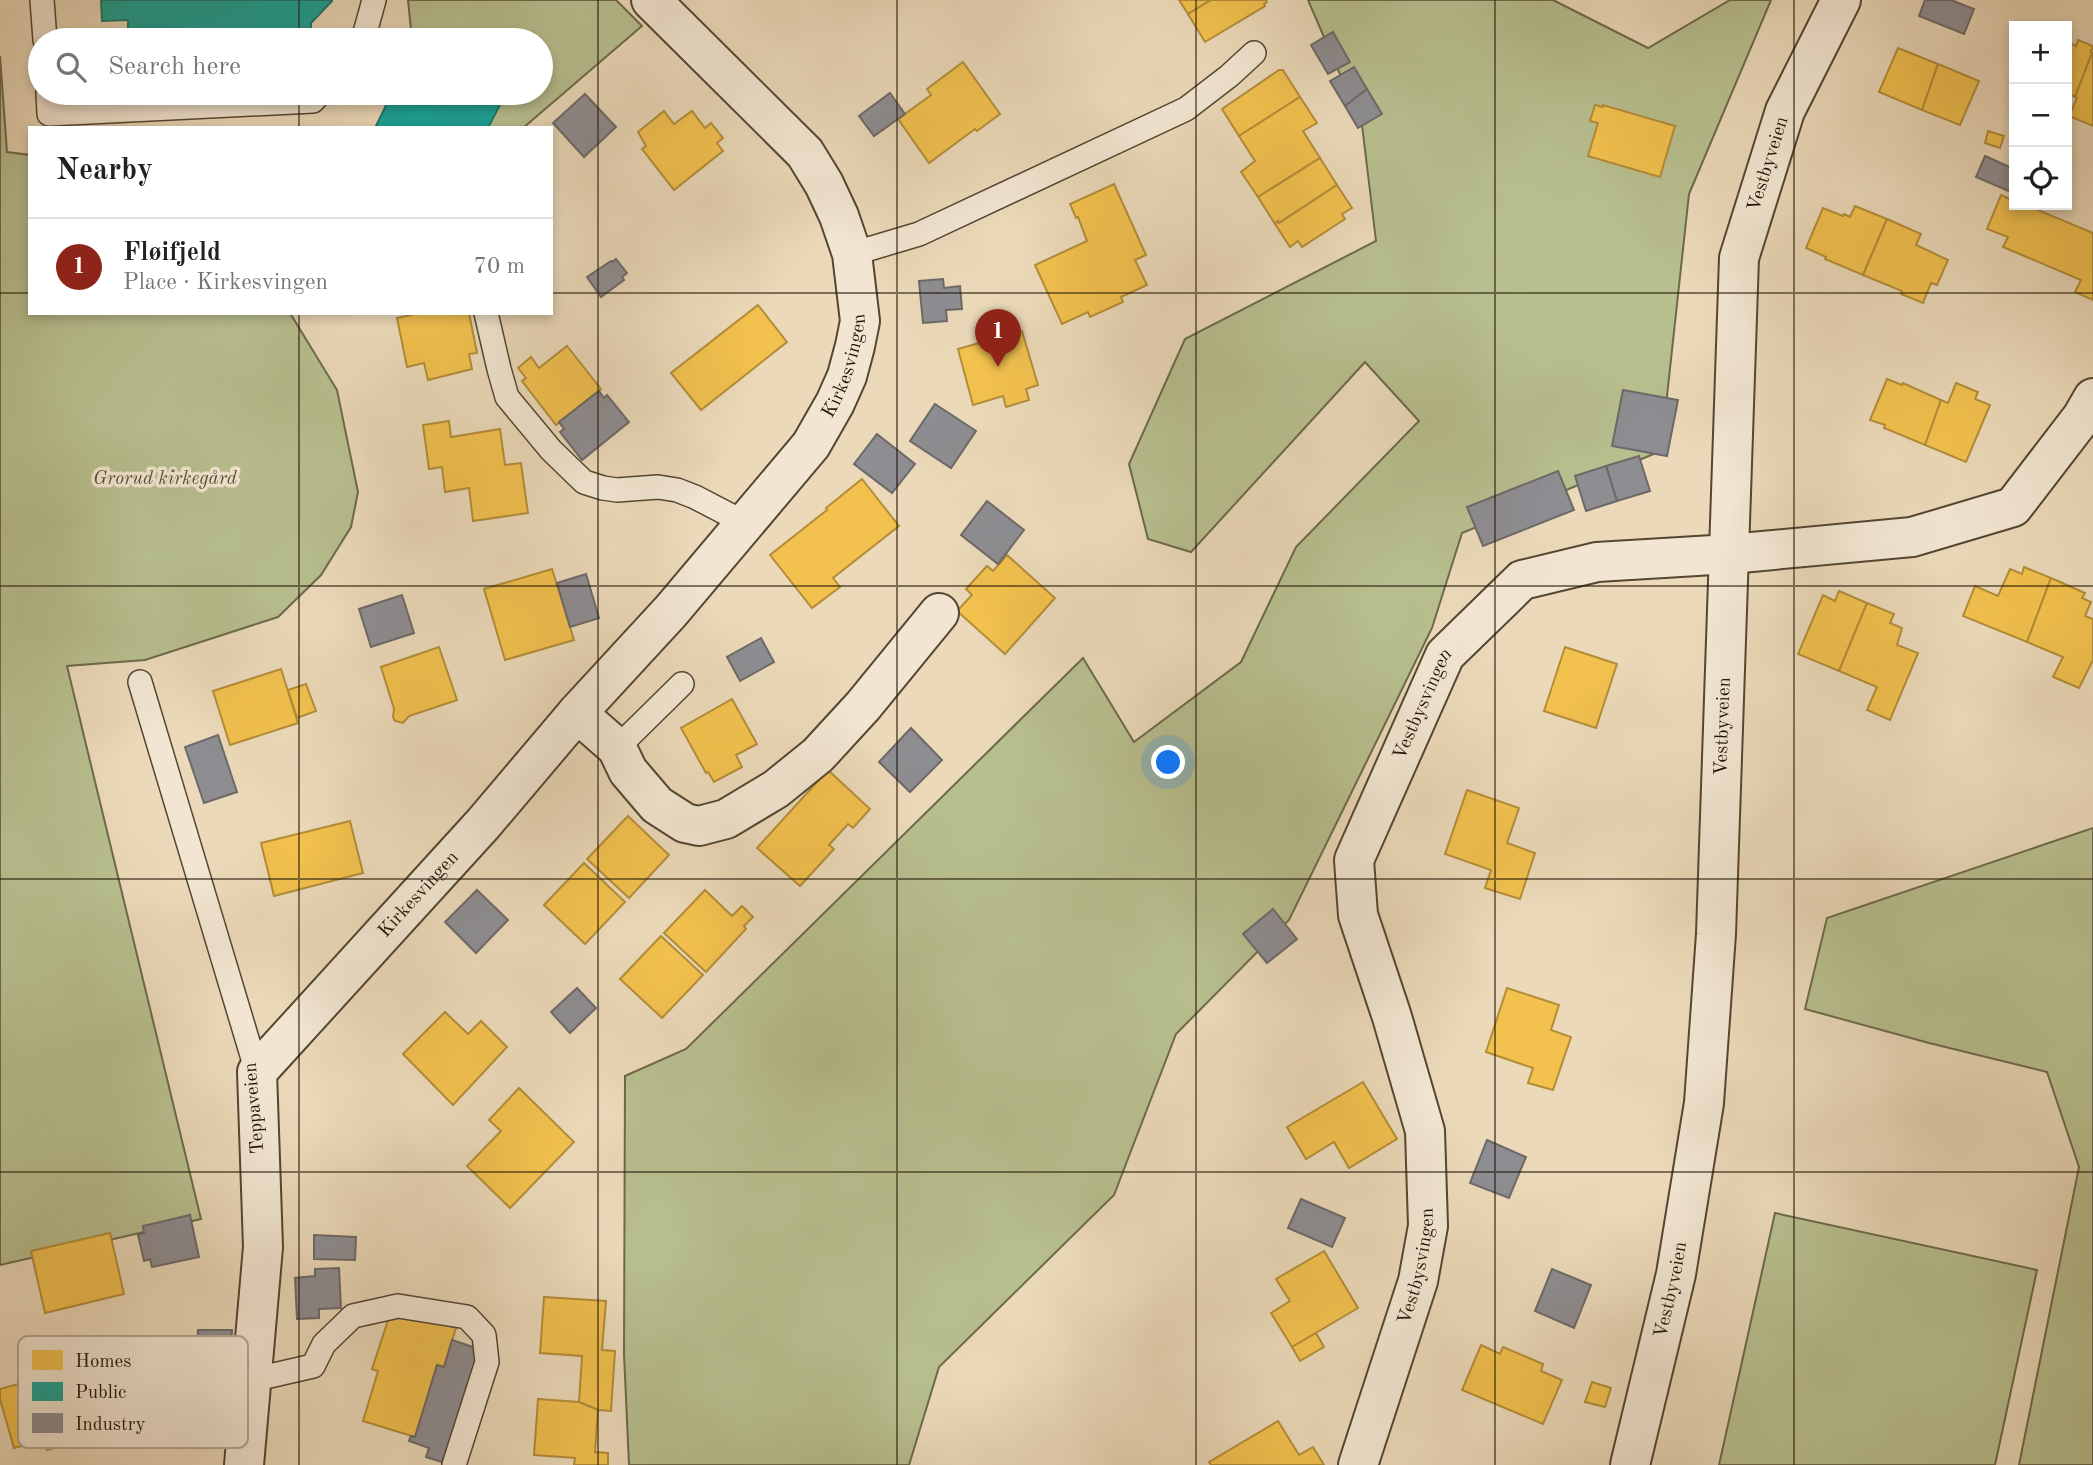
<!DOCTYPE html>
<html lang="en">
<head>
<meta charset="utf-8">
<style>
  :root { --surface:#fff; --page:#f6f6f6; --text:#202124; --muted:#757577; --line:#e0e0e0; --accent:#8f2418 }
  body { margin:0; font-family:"Old Standard TT",serif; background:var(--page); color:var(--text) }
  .controls { position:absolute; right:21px; top:21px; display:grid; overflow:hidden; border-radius:0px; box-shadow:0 4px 10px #0003 }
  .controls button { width:63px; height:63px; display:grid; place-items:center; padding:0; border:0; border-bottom:2px solid var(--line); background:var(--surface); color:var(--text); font:35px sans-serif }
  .you { position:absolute; left:1169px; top:763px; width:24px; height:24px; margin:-18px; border:5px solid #fff; border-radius:50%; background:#1a73e8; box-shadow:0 0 0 10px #1a73e833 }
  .badge { display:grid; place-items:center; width:46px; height:46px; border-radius:50%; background:var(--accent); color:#fff; font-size:23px; font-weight:700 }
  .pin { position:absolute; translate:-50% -58px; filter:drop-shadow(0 2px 4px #0008) }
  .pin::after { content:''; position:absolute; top:37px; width:24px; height:21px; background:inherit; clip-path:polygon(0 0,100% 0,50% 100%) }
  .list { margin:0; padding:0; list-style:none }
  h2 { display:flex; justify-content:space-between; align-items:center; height:91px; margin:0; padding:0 28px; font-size:30px }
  h2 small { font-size:23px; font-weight:400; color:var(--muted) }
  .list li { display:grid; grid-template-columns:46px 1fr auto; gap:21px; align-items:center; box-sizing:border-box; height:98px; padding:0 28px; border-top:2px solid var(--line) }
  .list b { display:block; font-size:26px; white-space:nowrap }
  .list p { margin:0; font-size:23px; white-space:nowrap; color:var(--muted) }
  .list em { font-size:23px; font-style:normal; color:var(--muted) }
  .icon { flex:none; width:38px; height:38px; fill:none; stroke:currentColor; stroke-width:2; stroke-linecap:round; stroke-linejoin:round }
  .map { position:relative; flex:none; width:2093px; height:1465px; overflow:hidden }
  .search { position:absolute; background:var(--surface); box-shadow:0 4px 10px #0003; left:28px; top:28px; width:525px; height:77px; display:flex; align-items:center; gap:18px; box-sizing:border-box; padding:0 24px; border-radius:38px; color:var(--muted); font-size:26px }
  .panel { position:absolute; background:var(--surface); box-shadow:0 4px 10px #0003; left:28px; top:126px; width:525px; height:189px; border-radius:0px }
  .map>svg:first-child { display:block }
  .green { fill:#b8bf8f; stroke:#6c6a4a; stroke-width:2 }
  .homes { fill:#f2c14e; stroke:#b38d38; stroke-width:2 }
  .public { fill:#17a398; stroke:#1a786c; stroke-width:2 }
  .industry { fill:#8d8d92; stroke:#6d6968; stroke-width:2 }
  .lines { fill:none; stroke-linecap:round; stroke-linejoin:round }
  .lane-casing { stroke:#544632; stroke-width:26 }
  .street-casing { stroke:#544632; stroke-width:42 }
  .lane { stroke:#f2e6d2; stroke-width:23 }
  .street { stroke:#f2e6d2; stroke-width:38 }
  .grid { fill:none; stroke:#211505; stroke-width:2; stroke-opacity:0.55 }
  .labels { text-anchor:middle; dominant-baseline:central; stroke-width:7; stroke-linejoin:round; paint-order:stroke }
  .street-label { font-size:19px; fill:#211505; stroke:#f2e6d2 }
  .park-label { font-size:19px; font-style:italic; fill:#565035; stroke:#f2e6d2 }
  .key { fill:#f2e6d2; stroke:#b3a794; stroke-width:2 }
  .key-label { font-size:19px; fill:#211505 }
</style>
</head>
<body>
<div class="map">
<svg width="2093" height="1465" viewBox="0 0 2093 1465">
  <rect width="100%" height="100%" fill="#ebd9b9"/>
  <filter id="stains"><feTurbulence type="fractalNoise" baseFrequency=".00286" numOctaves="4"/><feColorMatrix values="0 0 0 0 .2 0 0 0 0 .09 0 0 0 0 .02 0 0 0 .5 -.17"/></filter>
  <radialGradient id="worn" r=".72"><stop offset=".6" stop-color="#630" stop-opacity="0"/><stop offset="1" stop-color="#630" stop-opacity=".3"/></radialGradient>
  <g class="green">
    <path d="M408,0H616L642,26L523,128H483L499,93H541V40H412Z"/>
    <path d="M1308,0H1553L1648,48L1730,0H1771L1689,194L1661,451L1462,533L1432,628L1289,920L1176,1034L1114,1195L939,1367L909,1465H629L624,1354L625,1076L686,1049L1083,658L1134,742L1241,662L1296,547L1419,421L1365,362L1191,552L1148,539L1129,464L1185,339L1376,241L1362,125Z"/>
    <path d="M0,56L7,152L30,155V313H290L337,390L358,492L351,527L321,575L278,617L145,660L67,666L201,1219L0,1265Z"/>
    <path d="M2093,828V1465H2019L2079,1167L2047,1072L1929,1043L1805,1009L1827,918Z"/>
    <path d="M1775,1213L2037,1270L1995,1465H1719Z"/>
  </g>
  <g class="homes">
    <path d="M1179,0H1211L1188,14Z"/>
    <path d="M1211,0H1266L1267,2L1264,4L1265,6L1205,42L1188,14Z"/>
    <path d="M2078,40L2093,46L2091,52L2092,53L2075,97L2067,93V42L2076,46Z"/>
    <path d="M1898,48L1938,64L1922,110L1879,92Z"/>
    <path d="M2092,53H2093V126L2069,116L2077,98L2075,97Z"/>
    <path d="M963,62L1000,114L977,131L975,129L929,163L898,119L931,95L927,89Z"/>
    <path d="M1938,64L1979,81L1960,125L1922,110Z"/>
    <path d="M1279,70H1283L1300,97L1239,136L1222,109Z"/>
    <path d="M1300,97L1317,123L1303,131L1320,158L1258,197L1241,172L1255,161L1239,136Z"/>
    <path d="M1595,105L1603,107V105L1675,126L1660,177L1588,156L1598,123L1590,121Z"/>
    <path d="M664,111L674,124L692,111L705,128L711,123L723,138L717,143L723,151L674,190L642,149L646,146L638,132Z"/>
    <path d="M1988,131L2004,136L2000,148L1985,143Z"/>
    <path d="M1320,158L1337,185L1279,223L1278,221L1275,224L1258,197Z"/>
    <path d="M1114,184L1146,255L1135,260L1147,285L1121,297L1123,302L1090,317L1088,312L1062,324L1035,265L1087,241L1078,217L1076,218L1070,204Z"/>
    <path d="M1337,185L1352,208L1342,214L1345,219L1302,247L1298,241L1290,247L1275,224L1278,221L1279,223Z"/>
    <path d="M2001,195L2014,201V205H2026L2093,233V300L2075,292L2081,280L2003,247L2008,237L1987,229Z"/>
    <path d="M1855,206L1887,219L1863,275L1825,259L1826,257L1806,248L1823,208L1843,216L1844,214L1850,217Z"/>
    <path d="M1887,219L1921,234L1916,245L1948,260L1937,285L1931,283L1923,303L1901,294L1902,291L1863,275Z"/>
    <path d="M758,305L787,342L701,410L671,373Z"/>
    <path d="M420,313H469L477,353L469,354L472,369L428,380L424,363L407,367L397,318Z"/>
    <path d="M1022,331L1038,385L1026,389L1029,400L1006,407L1003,396L973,405L958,349Z"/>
    <path d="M567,346L601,389L556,425L522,381L526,378L518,368L531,357L539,368Z"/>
    <path d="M1887,379L1902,385L1903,383L1941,400L1925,445L1884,428L1885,425L1870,420Z"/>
    <path d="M1956,383L1978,392L1975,399L1990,405L1966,462L1925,445L1941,400L1948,403Z"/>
    <path d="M449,421L451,437L500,429L505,465L521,463L528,513L473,521L469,488L445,492L442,467L429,469L423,425Z"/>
    <path d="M862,479L899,526L833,578L840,587L812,608L770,555L827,510L826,508Z"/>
    <path d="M1007,555L1055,598L1005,654L957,611L972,595L966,589L987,566L993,571Z"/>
    <path d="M2024,567L2051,578L2027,642L1963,616L1975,586L1998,596L2010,569L2022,574Z"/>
    <path d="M552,569L574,640L505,660L484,589Z"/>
    <path d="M2051,578L2085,593L2082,598L2091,602L2085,616L2093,619V660L2079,688L2053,677L2063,657L2027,642Z"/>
    <path d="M1839,591L1867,603L1839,671L1798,654L1823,595L1835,601Z"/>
    <path d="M1867,603L1894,614L1890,623L1902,628L1897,645L1918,653L1890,720L1867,710L1877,687L1839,671Z"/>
    <path d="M439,647L457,700L409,716L403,723L395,721L393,717L394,709L381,667Z"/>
    <path d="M1565,647L1617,664L1596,728L1544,711Z"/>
    <path d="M281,669L298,723L230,745L213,691Z"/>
    <path d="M306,684L316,711L297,718L288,690Z"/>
    <path d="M732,699L757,744L736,755L742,767L714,782L708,772L706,773L681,728Z"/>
    <path d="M828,770L870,809L853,828L848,824L829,845L834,849L800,886L757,848Z"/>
    <path d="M1467,790L1519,808L1507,843L1535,853L1520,899L1485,888L1491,870L1445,854Z"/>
    <path d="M628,816L669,855L629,898L587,859Z"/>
    <path d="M350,821L363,873L274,896L261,843Z"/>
    <path d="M584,863L625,902L585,944L544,905Z"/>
    <path d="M705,890L732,916L742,906L753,917L744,926L746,929L706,972L664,933Z"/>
    <path d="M661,936L703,975L662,1018L620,979Z"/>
    <path d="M1507,988L1559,1005L1551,1030L1571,1037L1553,1090L1528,1083L1533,1068L1486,1052Z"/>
    <path d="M445,1012L468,1034L481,1021L507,1047L453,1105L403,1054Z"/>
    <path d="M1363,1082L1397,1139L1349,1168L1334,1142L1306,1159L1287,1127Z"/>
    <path d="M519,1088L574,1142L510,1208L467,1166L501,1131L489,1120Z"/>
    <path d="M110,1233L124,1294L45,1313L31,1251Z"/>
    <path d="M1324,1251L1358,1308L1292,1347L1271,1313L1290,1301L1276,1279Z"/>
    <path d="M544,1297L606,1301L602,1350L615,1351L611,1411L598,1410L579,1402L582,1356L540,1353Z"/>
    <path d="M392,1308L456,1328L444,1367L437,1365L415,1437L363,1421L378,1371L372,1369Z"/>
    <path d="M1316,1333L1324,1347L1300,1361L1292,1347Z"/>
    <path d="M1481,1345L1500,1354L1503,1347L1543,1364L1541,1371L1562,1380L1543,1424L1462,1390Z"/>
    <path d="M61,1372L77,1431H75L78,1441L47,1450L44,1440L14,1448L0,1399V1389Z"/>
    <path d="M1592,1382L1611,1388L1605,1407L1585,1402Z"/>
    <path d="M538,1399L579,1402L598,1410L595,1452L608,1453V1465H574L575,1458L534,1455Z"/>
    <path d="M1278,1421L1299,1455L1313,1447L1324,1465H1211L1209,1462Z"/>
  </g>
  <g class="public">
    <path d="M101,0H332V1L311,23V32L323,31V40H127V38H149V35L128,36V20L102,21Z"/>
    <path d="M392,93H506L488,128H375Z"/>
  </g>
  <g class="industry">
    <path d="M1925,0H1951L1974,9L1964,34L1919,16Z"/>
    <path d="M1333,32L1350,62L1328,74L1311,45Z"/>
    <path d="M1354,67L1367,89L1345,106L1330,81Z"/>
    <path d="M1367,89L1382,114L1358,128L1345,106Z"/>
    <path d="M890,93L905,114L874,136L859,116Z"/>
    <path d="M585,94L616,127L584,157L553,123Z"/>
    <path d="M1985,156L2014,169V185L2011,192L1976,177Z"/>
    <path d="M616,259L627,273L622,277L624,280L601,297L587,277L611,261L612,262Z"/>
    <path d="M943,279L944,288L960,286L962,309L946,310L947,321L923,323L919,281Z"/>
    <path d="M1623,390L1678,400L1667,456L1612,446Z"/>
    <path d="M599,391L604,398L607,395L629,422L582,460L560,432L564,429L559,422Z"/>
    <path d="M935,404L976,431L951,468L910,441Z"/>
    <path d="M877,434L915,464L892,493L854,464Z"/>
    <path d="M1639,456L1650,491L1617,501L1606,466Z"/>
    <path d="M1606,466L1617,501L1586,511L1575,476Z"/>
    <path d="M1558,471L1574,510L1483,546L1467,507Z"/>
    <path d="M987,501L1024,530L998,564L961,535Z"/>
    <path d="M586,574L599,618L570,627L557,583Z"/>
    <path d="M402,595L414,633L371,647L359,609Z"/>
    <path d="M761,638L774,662L740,681L727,657Z"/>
    <path d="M911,728L942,760L910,792L879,762Z"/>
    <path d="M218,735L237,792L204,803L185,747Z"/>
    <path d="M477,890L508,920L476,953L445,922Z"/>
    <path d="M1273,909L1297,939L1267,963L1243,934Z"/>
    <path d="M577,988L596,1008L570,1033L551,1012Z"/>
    <path d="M1487,1140L1526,1157L1509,1198L1470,1183Z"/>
    <path d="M1301,1199L1345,1218L1332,1247L1288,1228Z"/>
    <path d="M190,1215L199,1257L152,1267L150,1259L144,1261L138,1235L144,1233L143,1226Z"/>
    <path d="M314,1235L356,1237L355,1260L314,1259Z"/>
    <path d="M339,1268L341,1308L319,1309V1318L297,1319L295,1278L315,1276V1269Z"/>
    <path d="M1552,1269L1591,1285L1574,1328L1535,1311Z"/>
    <path d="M198,1330H232L231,1374H196Z"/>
    <path d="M452,1340L482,1350L450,1454L446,1453L442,1462L426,1457L429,1448L409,1441L411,1436L415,1437L437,1365L444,1367Z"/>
  </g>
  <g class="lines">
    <defs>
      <g id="lane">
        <path d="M42,0L45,40"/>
        <path d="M363,40L374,0"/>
        <path d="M48,93L49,114L313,101L320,93"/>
        <path d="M852,254L919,234L1186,109L1229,76L1254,53"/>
        <path d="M486,313L499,369L507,397L551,450L584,482L603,488L617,490L658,487L677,490L695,497L745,523"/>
        <path d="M140,682L257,1072"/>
        <path d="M617,748L682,684"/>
        <path d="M252,1380L313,1366L324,1344L353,1316L398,1306L467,1317L484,1335L487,1362L454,1465"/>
      </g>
      <g id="street">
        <path d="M577,713L617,748L628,771L657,805L685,823L699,826L726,819L776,789L818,755L863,706L939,613"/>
        <path id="s1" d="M244,1465L263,1247L257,1072L483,824L577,713L671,611L811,445L835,403L847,376L855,346L860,321L852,254L839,216L824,184L805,153L651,0"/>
        <path id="s2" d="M1358,1465L1418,1281L1428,1226L1425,1131L1392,1017L1358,915L1354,860L1445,655L1522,580L1597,562L1730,554L1912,537L2013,507L2082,417L2093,398"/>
        <path id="s3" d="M1630,1465L1676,1274L1704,1103L1716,934L1739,258L1785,111L1841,0"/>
      </g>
    </defs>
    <use href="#lane" class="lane-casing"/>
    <use href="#street" class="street-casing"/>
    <use href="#lane" class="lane"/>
    <use href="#street" class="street"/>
  </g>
  <path class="grid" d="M299,0V40M598,0V1465M897,0V1465M1196,0V1465M1495,0V1465M1794,0V1465M299,93V128M0,293H30M551,293H2093M299,313V1465M0,586H2093M0,879H2093M0,1172H2093"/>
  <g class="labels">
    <g class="street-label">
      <text stroke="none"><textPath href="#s3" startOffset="1314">Vestbyveien</textPath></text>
      <text stroke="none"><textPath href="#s1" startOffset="1318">Kirkesvingen</textPath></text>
      <text stroke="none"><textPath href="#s2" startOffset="796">Vestbysvingen</textPath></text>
      <text stroke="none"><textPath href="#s3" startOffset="747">Vestbyveien</textPath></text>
      <text stroke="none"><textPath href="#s1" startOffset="634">Kirkesvingen</textPath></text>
      <text transform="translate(255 1108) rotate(-95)">Teppaveien</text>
      <text stroke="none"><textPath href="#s2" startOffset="208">Vestbysvingen</textPath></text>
      <text stroke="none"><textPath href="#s3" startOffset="180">Vestbyveien</textPath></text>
    </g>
    <g class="park-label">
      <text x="165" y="479">Grorud kirkegård</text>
    </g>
  </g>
  <rect x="18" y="1336" width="230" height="112" rx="10" class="key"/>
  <rect x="32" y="1350" width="31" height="20" fill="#f2c14e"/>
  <rect x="32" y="1382" width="31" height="19" fill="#17a398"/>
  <rect x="32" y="1413" width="31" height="20" fill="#8d8d92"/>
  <g class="key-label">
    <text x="75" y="1367">Homes</text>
    <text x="75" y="1398">Public</text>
    <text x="75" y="1430">Industry</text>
  </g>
  <rect width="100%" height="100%" filter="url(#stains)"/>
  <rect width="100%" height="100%" fill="url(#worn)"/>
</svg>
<div class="controls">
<button>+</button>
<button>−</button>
<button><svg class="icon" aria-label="locate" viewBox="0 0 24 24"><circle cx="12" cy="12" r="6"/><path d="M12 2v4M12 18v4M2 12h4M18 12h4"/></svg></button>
</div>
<div class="you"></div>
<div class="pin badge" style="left:998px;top:367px">1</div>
<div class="search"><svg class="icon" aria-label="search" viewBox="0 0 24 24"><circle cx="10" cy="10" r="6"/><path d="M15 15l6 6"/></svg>Search here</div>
<section class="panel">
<h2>Nearby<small></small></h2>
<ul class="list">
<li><span class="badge">1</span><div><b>Fløifjeld</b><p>Place · Kirkesvingen</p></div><em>70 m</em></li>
</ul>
</section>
</div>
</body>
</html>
